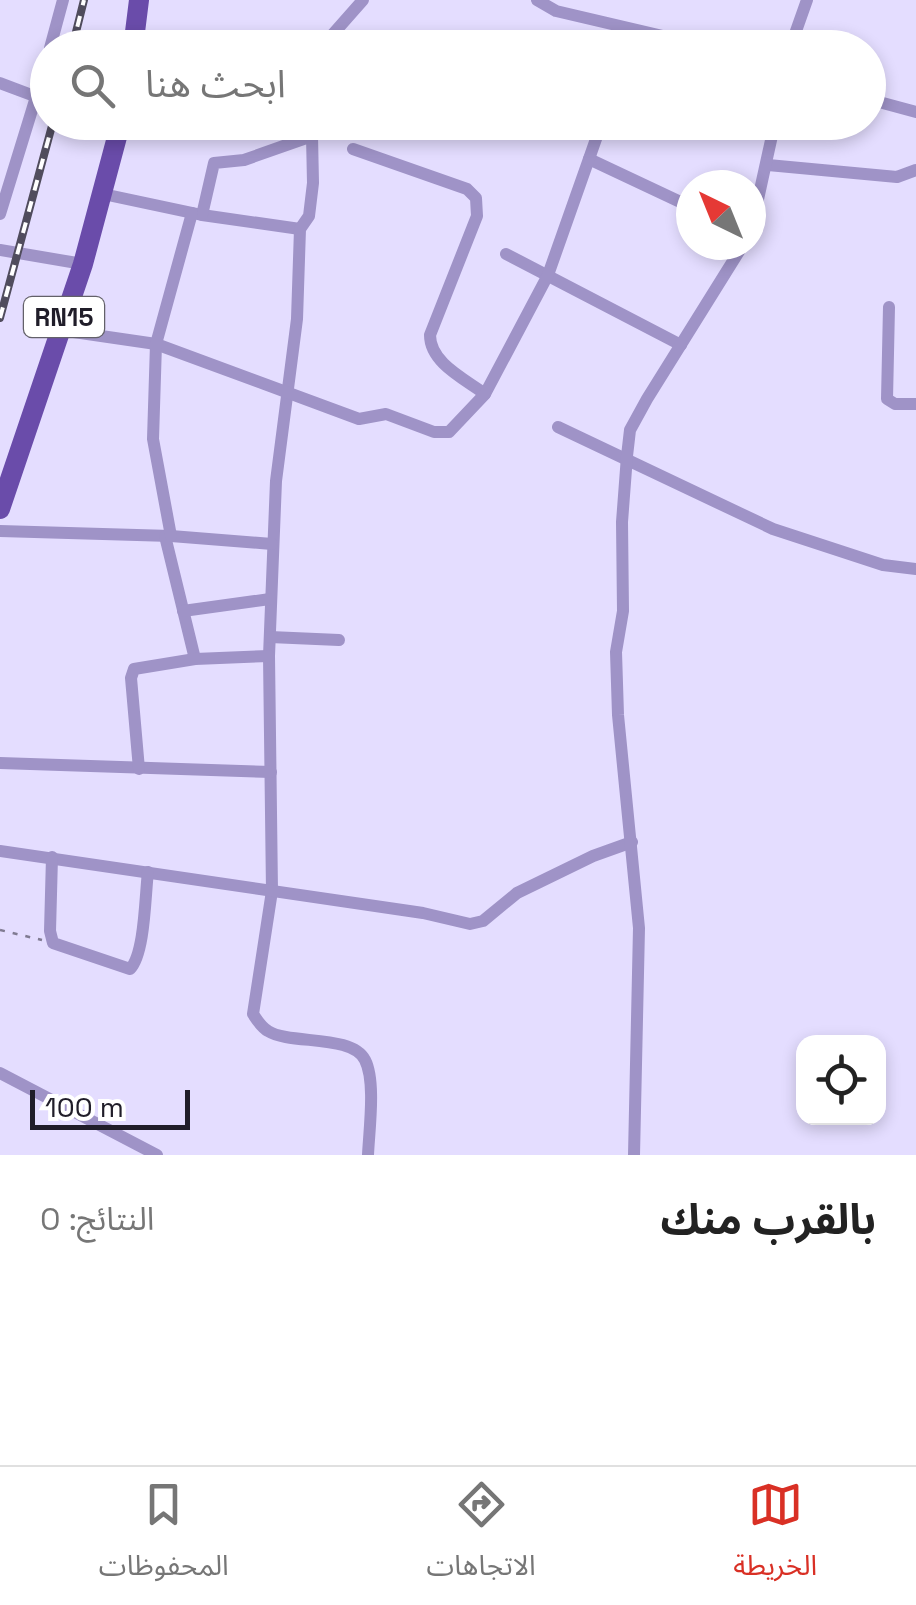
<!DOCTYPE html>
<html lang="ar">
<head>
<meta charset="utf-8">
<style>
  :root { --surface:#fff; --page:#f6f6f6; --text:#222; --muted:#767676; --line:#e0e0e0; --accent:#d93025 }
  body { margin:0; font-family:"Space Grotesk","Noto Sans Arabic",sans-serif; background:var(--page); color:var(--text); direction:rtl }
  .controls { position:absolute; right:30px; bottom:30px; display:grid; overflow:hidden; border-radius:20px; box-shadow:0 5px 15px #0003 }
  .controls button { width:90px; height:90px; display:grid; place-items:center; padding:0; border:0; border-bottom:2px solid var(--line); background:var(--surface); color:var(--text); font:50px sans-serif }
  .compass { position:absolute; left:676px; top:170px; width:90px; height:90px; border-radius:50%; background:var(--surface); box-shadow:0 5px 15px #0003; rotate:317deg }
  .scale { position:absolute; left:30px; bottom:25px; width:160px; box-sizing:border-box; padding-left:10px; border:5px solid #201d29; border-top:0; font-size:28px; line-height:35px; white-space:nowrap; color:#201d29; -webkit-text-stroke:8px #fff; paint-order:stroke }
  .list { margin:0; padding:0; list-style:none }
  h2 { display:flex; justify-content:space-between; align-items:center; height:130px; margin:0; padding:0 40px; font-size:42px }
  h2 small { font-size:32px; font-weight:400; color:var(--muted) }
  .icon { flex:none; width:55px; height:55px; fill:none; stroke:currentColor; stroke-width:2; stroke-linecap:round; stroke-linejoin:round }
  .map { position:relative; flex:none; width:916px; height:1155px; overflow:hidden; direction:ltr }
  .search { position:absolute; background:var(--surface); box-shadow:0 5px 15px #0003; left:30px; right:30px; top:30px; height:110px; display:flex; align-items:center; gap:25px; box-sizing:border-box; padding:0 35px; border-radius:55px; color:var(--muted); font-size:38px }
  .sheet { height:310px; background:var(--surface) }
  nav { display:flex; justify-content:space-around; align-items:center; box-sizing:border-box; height:140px; border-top:2px solid var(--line); background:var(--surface); font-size:28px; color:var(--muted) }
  nav a { display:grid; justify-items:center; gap:5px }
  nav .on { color:var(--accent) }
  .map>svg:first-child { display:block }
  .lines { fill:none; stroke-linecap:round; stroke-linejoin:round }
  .path { stroke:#807b92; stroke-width:2.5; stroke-dasharray:5 8; stroke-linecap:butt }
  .minor { stroke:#9f93c7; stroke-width:12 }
  .primary { stroke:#6a4caa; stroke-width:20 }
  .rail-casing { stroke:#504c5d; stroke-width:8 }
  .rail { stroke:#fff; stroke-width:4; stroke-dasharray:11; stroke-linecap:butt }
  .labels { text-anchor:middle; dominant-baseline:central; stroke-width:10; stroke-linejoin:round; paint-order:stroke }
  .shield { fill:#fff; stroke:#636169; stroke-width:2.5 }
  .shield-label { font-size:25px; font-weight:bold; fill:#201d29 }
</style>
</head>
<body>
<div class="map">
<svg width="916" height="1155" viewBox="0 0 916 1155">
  <rect width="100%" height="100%" fill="#e4ddff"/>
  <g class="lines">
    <path class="path" d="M0,930L42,940"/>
    <g class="minor">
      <path d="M537,0L556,11L714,48"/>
      <path d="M50,48L63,0"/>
      <path d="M326,48L333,34L363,0"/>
      <path d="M790,48L807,0"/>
      <path d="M0,83L37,97"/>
      <path d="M868,99L916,112"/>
      <path d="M353,149L467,189L476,198L477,216L430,335C430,363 465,379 485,394"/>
      <path d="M589,159L691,207"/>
      <path d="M768,165L897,177L916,170"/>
      <path d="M103,194L202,215L300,229"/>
      <path d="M0,214L48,58"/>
      <path d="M202,215L214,163L244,160L312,136L313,183L309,216L300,229L297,319L276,481L269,656L272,891L253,1014C257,1020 261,1027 268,1031C290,1045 352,1034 365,1060C376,1081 369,1131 368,1155"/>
      <path d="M751,231L775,122"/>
      <path d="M0,250L83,264"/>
      <path d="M506,254L681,345"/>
      <path d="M889,307L887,399L895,404H916"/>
      <path d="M60,330L156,344L359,419L386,414L434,432H449L485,394L548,275L602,122"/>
      <path d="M558,427L773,529L883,565L916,569"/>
      <path d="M0,531L171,536L272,544"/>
      <path d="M165,536L195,659"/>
      <path d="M171,536L153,439L156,344L192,213"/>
      <path d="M183,611L270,599"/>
      <path d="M270,637L339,640"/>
      <path d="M0,763L271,772"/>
      <path d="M139,769L131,678L134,669L195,659L269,656"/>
      <path d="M0,851L423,913L470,924L483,921L517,893L593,856L632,842"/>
      <path d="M52,857L50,931L53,943L130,969C145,954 145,895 148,872"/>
      <path d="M0,1073L157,1155"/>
      <path d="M634,1155L639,928L618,715L616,652L623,611L622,522L627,456L630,430L647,399L743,245"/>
    </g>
    <g class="primary">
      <path d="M133,48L139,0"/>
      <path d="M0,509L83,264L121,122"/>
    </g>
    <defs>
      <g id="rail">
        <path d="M72,48L84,0"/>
        <path d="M0,318L53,122"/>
      </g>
    </defs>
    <use href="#rail" class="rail-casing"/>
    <use href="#rail" class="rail"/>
  </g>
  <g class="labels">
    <rect class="shield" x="24" y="297" width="80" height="40" rx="8"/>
    <g class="shield-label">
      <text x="64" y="317">RN15</text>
    </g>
  </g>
</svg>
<div class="controls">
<button><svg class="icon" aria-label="locate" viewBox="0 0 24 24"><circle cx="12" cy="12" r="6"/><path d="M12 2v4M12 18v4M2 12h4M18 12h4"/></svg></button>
</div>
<svg class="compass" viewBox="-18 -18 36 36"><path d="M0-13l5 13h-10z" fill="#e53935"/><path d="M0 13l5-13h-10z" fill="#767676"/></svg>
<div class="scale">100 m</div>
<div class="search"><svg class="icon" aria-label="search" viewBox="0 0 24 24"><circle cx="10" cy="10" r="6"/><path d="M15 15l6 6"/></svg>ابحث هنا</div>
</div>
<section class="sheet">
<h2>بالقرب منك<small>النتائج: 0</small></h2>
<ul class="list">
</ul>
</section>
<nav>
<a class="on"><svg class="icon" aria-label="map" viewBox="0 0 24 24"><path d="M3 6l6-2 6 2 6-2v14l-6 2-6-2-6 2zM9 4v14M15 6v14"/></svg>الخريطة</a>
<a><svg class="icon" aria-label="directions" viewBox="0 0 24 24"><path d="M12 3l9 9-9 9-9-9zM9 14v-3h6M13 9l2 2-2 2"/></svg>الاتجاهات</a>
<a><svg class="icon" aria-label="saved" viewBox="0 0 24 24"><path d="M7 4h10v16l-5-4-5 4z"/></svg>المحفوظات</a>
</nav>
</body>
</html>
